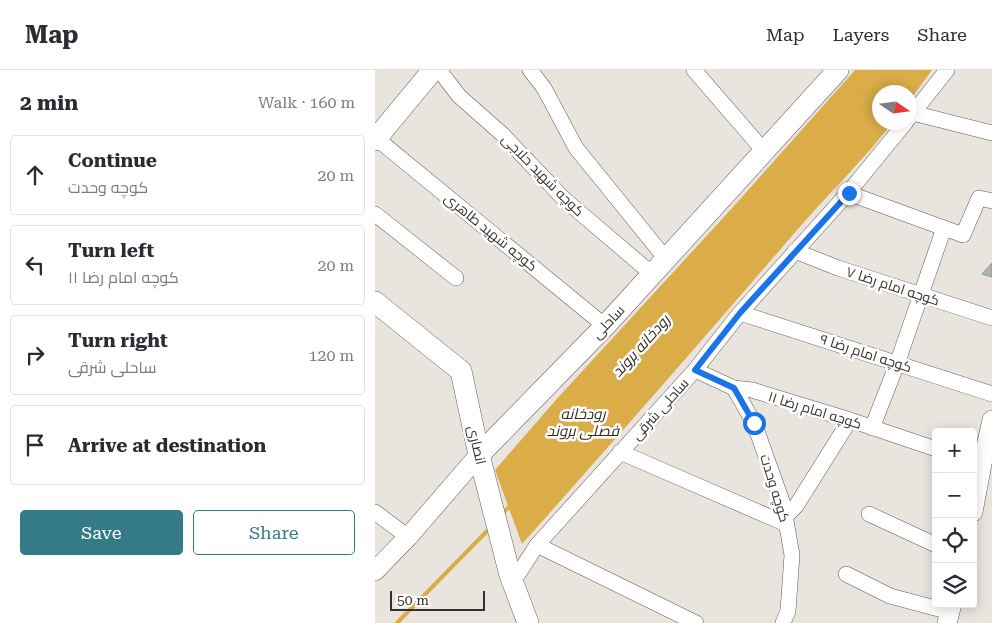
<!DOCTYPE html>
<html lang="en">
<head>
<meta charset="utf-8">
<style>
  :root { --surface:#fff; --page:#f2f2f3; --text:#2b2b33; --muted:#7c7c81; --line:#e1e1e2; --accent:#357a87 }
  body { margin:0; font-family:"Roboto Serif",Cairo,serif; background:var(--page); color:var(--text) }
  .controls { position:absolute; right:15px; bottom:15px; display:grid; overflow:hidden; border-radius:5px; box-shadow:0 2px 12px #0003 }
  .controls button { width:45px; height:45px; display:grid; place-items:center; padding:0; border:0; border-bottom:1px solid var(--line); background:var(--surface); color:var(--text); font:25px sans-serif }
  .compass { position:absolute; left:497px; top:15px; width:45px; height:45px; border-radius:50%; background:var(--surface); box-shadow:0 2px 12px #0003; rotate:103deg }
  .scale { position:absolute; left:15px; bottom:12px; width:95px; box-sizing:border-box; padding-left:5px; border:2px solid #34322f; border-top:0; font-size:14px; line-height:18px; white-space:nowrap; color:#34322f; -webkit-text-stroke:4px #fff; paint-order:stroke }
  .stop { position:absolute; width:15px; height:15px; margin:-11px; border:4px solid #1a73e8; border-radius:50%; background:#fff }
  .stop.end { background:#1a73e8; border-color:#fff; box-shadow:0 1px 5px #0008 }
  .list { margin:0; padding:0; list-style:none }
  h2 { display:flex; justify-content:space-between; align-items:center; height:65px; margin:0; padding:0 20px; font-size:21px }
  h2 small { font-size:16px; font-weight:400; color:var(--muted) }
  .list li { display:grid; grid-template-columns:32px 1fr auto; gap:15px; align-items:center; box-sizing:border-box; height:80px; margin:0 10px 10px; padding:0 10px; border:1px solid var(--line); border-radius:5px }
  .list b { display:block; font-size:19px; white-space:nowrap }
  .list p { margin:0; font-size:16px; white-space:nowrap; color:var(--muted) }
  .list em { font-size:16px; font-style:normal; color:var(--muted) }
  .actions { display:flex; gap:10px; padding:15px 20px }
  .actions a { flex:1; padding:11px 0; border:1px solid var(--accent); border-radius:5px; text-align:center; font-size:18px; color:var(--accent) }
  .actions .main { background:var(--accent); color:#fff }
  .icon { flex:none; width:28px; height:28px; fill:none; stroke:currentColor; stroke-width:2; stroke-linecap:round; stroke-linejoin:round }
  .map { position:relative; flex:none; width:617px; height:553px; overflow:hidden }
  header { display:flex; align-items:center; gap:30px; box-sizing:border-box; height:70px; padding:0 25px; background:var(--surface); border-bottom:1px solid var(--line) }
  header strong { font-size:24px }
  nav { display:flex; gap:28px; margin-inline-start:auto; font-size:18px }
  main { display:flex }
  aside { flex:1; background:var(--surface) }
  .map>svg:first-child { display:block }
  .water { fill:#dbad49 }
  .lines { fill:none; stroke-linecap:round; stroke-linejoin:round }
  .stream { stroke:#dbad49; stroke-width:4 }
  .building { fill:#abb5b7; stroke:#8b9496 }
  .minor-casing { stroke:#5f5c56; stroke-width:16 }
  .tertiary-casing { stroke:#5f5c56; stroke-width:20 }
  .secondary-casing { stroke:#5f5c56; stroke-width:22 }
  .minor { stroke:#fff; stroke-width:15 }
  .tertiary { stroke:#fff; stroke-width:19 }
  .secondary { stroke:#fff; stroke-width:21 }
  .route { stroke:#1a73e8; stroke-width:6 }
  .labels { text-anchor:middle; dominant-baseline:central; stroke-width:5; stroke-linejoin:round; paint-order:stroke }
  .street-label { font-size:14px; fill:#34322f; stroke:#fff }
  .water-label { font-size:15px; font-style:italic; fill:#312817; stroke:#fff }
</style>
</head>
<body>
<header>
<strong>Map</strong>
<nav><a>Map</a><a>Layers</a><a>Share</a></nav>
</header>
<main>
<aside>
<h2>2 min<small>Walk · 160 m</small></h2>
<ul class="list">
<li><svg class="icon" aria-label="ahead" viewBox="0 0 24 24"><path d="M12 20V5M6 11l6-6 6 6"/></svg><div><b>Continue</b><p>کوچه وحدت</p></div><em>20 m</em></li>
<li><svg class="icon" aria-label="left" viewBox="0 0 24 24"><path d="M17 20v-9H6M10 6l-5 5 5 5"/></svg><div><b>Turn left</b><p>کوچه امام رضا ۱۱</p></div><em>20 m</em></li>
<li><svg class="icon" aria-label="right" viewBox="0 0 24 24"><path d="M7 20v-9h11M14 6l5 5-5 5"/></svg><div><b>Turn right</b><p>ساحلی شرقی</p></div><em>120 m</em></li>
<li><svg class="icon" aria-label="arrive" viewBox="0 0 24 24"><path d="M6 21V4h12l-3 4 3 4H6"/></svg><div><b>Arrive at destination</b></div></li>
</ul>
<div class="actions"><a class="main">Save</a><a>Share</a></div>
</aside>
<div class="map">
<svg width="617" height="553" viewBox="0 0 617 553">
  <rect width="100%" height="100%" fill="#e9e5de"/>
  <path class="water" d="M480,0H557L535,30L534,22H504V52L517,53C488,91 453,124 422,160C331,266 240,370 147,474L120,400L179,332L359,136Z"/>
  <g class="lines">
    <g class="stream">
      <path d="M126,445L137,434"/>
      <path d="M22,553L115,458"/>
    </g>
  </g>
  <path class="building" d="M617,193V207L607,204Z"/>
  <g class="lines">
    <defs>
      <g id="minor">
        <path d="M64,0L84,26L127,64L189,129L277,204"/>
        <path d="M155,0L169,18L201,78L291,189"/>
        <path d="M319,0L389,81"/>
        <path d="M538,43L617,63"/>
        <path d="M534,48L572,0"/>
        <path d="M1,68L230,256"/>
        <path d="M473,123L588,165L604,128L617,131"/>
        <path d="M0,144L81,208"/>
        <path d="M420,181L463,198L617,248"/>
        <path d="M365,243L617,324"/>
        <path d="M320,300L359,318L377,320L475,350L561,379"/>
        <path d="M359,318L379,353L408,434L417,485L413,541L408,553"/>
        <path d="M497,358L522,294L569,158"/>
        <path d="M245,382L411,454"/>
        <path d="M0,442L33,467"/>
        <path d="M494,444L561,475"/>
        <path d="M410,447L421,436L475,350"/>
        <path d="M162,475L321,553"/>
        <path d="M471,504L515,526L575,542"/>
        <path d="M138,512L162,475L320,300L365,243L473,123L531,52"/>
      </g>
      <g id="tertiary">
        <path d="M598,442L607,394L617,350"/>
        <path d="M0,501L33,467L104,385"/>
        <path d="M572,553L577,534"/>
      </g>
      <g id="secondary">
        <path d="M0,70L58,0"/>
        <path d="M0,232L86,301L104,385L135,505L153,553"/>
        <path d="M104,385L230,256L463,0"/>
      </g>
    </defs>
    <use href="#minor" class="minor-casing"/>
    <use href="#tertiary" class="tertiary-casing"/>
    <use href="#secondary" class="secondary-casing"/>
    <use href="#minor" class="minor"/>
    <use href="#tertiary" class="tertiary"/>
    <use href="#secondary" class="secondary"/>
  </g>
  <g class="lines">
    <path class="route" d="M379,353L359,318L320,300L365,243L474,123"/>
  </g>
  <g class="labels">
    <g class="street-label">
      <text transform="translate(168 105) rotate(45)">کوچه شهید حلاجی</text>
      <text transform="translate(116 162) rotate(39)">کوچه شهید طاهری</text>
      <text transform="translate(518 216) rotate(18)">کوچه امام رضا ۷</text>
      <text transform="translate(233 252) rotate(-47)">ساحلی</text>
      <text transform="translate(491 283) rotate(18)">کوچه امام رضا ۹</text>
      <text transform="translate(285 339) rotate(-48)">ساحلی شرقی</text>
      <text transform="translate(440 340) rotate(17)">کوچه امام رضا ۱۱</text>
      <text transform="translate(102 375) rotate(77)">انصاری</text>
      <text transform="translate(400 418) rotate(73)">کوچه وحدت</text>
    </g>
    <g class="water-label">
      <text transform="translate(266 276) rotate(-48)">رودخانه بروند</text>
      <text x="208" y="344">رودخانه<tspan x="208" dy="17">فصلی بروند</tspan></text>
    </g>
  </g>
</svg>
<div class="controls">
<button>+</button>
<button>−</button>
<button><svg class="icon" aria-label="locate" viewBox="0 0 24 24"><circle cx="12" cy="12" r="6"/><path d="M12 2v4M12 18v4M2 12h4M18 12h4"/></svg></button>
<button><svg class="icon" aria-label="layers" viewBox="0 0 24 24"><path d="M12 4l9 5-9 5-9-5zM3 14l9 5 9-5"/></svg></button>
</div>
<svg class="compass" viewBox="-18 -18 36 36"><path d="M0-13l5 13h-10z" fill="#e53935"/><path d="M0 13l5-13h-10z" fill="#7c7c81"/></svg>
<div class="scale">50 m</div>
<div class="stop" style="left:379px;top:353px"></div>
<div class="stop end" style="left:474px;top:123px"></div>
</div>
</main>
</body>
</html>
